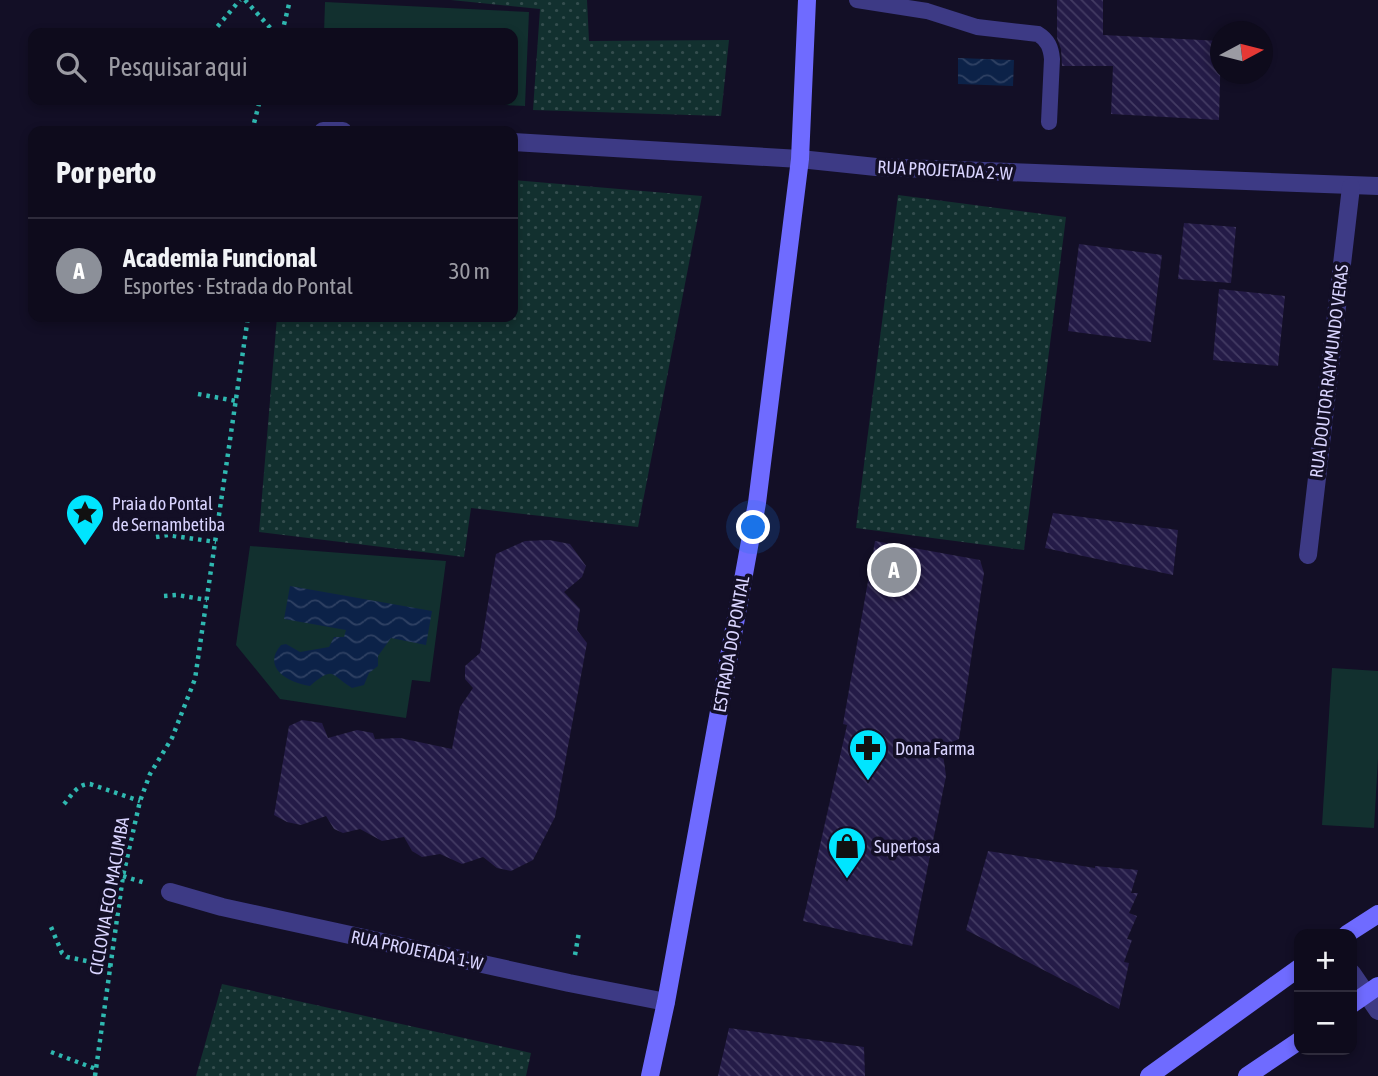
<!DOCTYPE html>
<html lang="pt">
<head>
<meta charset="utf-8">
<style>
  :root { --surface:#0e0b1c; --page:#1c1929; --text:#f1f3f6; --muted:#9b9ba3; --line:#2e2b3b; --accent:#8c9099 }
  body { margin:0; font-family:"Asap Condensed",sans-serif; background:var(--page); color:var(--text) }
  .controls { position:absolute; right:21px; bottom:21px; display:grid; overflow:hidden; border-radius:14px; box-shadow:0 4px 10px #0003 }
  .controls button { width:63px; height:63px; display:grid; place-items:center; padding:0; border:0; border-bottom:2px solid var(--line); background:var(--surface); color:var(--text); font:35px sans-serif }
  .compass { position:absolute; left:1210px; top:21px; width:63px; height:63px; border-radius:50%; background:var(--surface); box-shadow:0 4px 10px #0003; rotate:83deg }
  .you { position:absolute; left:754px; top:528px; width:24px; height:24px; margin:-18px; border:5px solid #fff; border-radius:50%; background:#1a73e8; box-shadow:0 0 0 10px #1a73e833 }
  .badge { display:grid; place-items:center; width:46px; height:46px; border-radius:50%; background:var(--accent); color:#fff; font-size:23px; font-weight:700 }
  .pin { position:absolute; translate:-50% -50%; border:4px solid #fff; box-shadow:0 2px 7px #0006 }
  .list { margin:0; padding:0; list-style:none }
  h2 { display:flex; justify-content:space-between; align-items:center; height:91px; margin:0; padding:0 28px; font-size:30px }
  h2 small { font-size:23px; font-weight:400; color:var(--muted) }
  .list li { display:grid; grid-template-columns:46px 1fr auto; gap:21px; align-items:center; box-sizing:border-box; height:105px; padding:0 28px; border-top:2px solid var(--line) }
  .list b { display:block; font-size:26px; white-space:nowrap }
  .list p { margin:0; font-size:23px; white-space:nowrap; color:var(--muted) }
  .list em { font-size:23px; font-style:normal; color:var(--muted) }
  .icon { flex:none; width:38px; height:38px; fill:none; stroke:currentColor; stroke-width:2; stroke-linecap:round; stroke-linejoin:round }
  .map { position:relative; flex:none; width:1378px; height:1076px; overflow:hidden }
  .search { position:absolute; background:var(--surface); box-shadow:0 4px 10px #0003; left:28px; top:28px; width:490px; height:77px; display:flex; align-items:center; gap:18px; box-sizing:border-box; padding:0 24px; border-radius:14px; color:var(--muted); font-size:26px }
  .panel { position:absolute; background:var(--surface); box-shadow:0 4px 10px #0003; left:28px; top:126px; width:490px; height:196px; border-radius:14px }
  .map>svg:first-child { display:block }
  .grass { fill:url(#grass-dots) }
  .park { fill:#12302f }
  .water { fill:url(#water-waves) }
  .building { fill:url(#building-back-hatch) }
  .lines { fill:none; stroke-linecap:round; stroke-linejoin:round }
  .path { stroke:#2fb8b0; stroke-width:4.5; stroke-dasharray:3.5 5; stroke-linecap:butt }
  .lane { stroke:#3d3a85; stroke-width:16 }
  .street { stroke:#3d3a85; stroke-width:18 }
  .secondary { stroke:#6f6bff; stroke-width:18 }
  .labels { text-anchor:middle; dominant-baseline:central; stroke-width:7; stroke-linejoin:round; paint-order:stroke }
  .street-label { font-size:18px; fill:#d9d4ff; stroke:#130f26 }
  .poi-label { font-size:18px; fill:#d9d4ff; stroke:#130f26; text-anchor:start }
</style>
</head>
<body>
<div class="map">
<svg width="1378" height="1076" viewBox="0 0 1378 1076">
  <defs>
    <pattern id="grass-dots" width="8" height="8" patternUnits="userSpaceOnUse" patternTransform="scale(1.75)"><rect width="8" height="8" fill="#12302f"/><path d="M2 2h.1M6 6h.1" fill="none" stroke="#344d4e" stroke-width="1.8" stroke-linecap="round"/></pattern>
    <pattern id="water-waves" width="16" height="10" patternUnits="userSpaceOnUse" patternTransform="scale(1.75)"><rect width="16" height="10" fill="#0c2248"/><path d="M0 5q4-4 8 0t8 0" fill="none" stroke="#2f4163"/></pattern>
    <pattern id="building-back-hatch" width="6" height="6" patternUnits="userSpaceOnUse" patternTransform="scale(1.75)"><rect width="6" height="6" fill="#241b47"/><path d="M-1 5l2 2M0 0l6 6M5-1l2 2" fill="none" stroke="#433b63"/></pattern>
  </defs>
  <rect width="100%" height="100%" fill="#130f26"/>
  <g class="grass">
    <path d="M451,0H587L589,41L729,40L721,116L533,110L540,9Z"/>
    <path d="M513,180L702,196L638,527L471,508L464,557L259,532L277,317H513Z"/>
    <path d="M898,195L1066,217L1024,550L856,528Z"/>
    <path d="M222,984L531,1053L526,1076H196Z"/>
  </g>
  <g class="park">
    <path d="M325,2L529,12L525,106L394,100H513V33H324Z"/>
    <path d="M250,546L446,561L430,682L412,680L406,718L280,699L236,645Z"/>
    <path d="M1332,668L1378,671V759L1374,828L1322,825Z"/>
  </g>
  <g class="water">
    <path d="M958,58L1014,60L1013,86L958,84Z"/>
    <path d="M290,586L432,611L426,645L391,638L378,656V666L369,673L364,685L352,688C330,675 335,665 310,686C289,683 261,668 281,645L286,644L300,652L329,647L334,637H344L346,630L284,619Z"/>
  </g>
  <g class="building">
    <path d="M1057,0H1103V35L1221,41L1219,120L1111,114L1113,66H1062L1061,49L1057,38Z"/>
    <path d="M1184,223L1236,227L1231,283L1178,279Z"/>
    <path d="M1079,244L1162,255L1151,342L1068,331Z"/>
    <path d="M1219,289L1285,296L1278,366L1213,360Z"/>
    <path d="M1053,513L1178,530L1173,575L1045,548Z"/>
    <path d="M549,540L570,544L586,566L582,577L564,592L580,609L577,630L587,643L555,817L533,860L511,871L497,868L483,857L462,864L440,854L422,857L412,851L404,837L382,841L360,829L343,833L334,829L326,816L301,825L287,822L274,815L289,726L302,720L322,723L328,738L357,730L373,733L375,739L400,738L452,749L460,707L473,688L465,679V666L480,653L496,554L525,541Z"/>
    <path d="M875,541L980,560L984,573L959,739L942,746L946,776L912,946L803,921L847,725L843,724Z"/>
    <path d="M988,851L1095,868V866L1138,870L1131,893H1138L1129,913L1137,916L1127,939L1132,940L1124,962L1129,963L1119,1009L966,930Z"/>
    <path d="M729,1028L864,1047L865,1076H718Z"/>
  </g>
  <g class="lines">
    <g class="path">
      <path d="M245,0L275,33"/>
      <path d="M212,33L240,0"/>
      <path d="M282,33L290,0"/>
      <path d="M252,131L260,100"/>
      <path d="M198,394L236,401"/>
      <path d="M156,537L168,535L216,542"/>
      <path d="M164,596L177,595L207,600"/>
      <path d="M64,804C72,795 77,784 90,784L140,801"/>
      <path d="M123,876L145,883"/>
      <path d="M51,927L62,953L67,957L111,966"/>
      <path d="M575,955L579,932"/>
      <path d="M51,1052L96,1069"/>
      <path d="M95,1076L123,876L140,801L150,774L172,738L195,679L248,317"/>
    </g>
    <path class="lane" d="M857,0L927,11L977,27L1038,34C1048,40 1051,48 1052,59L1049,122"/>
    <g class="street">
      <path d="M323,131H343"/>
      <path d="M513,142L800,159L876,167L1378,186"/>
      <path d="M1308,555L1351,187"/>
      <path d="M170,892L222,907L569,983L666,1002"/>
      <path d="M1352,973L1378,1011"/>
    </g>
    <g class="secondary">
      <path d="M1347,934L1378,914"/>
      <path d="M1352,1004L1378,986"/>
      <path d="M650,1076L666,1002L757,503L800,159L807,0"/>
      <path d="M1149,1076L1299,968"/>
      <path d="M1247,1076L1299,1041"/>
    </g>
  </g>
  <defs>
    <symbol id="sight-pin" viewBox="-11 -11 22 30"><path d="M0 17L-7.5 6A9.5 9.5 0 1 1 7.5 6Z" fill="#00e5ff" stroke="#130f26"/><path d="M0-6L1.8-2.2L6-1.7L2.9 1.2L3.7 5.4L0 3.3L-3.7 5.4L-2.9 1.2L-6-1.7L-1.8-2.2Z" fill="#111"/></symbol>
    <symbol id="pharmacy-pin" viewBox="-11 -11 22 30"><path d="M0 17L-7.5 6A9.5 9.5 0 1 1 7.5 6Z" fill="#00e5ff" stroke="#130f26"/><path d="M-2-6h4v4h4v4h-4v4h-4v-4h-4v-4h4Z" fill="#111"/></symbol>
    <symbol id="shop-pin" viewBox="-11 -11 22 30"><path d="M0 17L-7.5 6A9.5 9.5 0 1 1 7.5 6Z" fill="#00e5ff" stroke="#130f26"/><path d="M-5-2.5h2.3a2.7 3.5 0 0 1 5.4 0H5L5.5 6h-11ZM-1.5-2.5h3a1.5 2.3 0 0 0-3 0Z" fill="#111"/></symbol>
  </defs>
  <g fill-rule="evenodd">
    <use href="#sight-pin" x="63" y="491" width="44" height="60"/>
    <use href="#pharmacy-pin" x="846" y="726" width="44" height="60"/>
    <use href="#shop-pin" x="825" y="824" width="44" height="60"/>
  </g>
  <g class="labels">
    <g class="street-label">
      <text transform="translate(945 170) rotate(3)">RUA PROJETADA 2-W</text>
      <text transform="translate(1329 371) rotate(-83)">RUA DOUTOR RAYMUNDO VERAS</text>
      <text transform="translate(731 644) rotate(-80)">ESTRADA DO PONTAL</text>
      <text transform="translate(109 896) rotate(-80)">CICLOVIA ECO MACUMBA</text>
      <text transform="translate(417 950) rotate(12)">RUA PROJETADA 1-W</text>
    </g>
    <g class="poi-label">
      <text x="112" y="503">Praia do Pontal<tspan x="112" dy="21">de Sernambetiba</tspan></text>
      <text x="895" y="748">Dona Farma</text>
      <text x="874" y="846">Supertosa</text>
    </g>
  </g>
</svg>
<div class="controls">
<button>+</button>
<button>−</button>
</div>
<svg class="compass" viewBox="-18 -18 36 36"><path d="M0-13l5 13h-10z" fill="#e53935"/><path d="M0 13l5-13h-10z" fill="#9b9ba3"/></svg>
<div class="you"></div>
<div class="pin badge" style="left:894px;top:570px">A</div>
<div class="search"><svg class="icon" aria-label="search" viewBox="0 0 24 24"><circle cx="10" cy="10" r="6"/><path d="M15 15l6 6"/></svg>Pesquisar aqui</div>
<section class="panel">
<h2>Por perto<small></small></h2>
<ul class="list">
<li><span class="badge">A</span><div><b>Academia Funcional</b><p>Esportes · Estrada do Pontal</p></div><em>30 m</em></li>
</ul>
</section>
</div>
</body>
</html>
